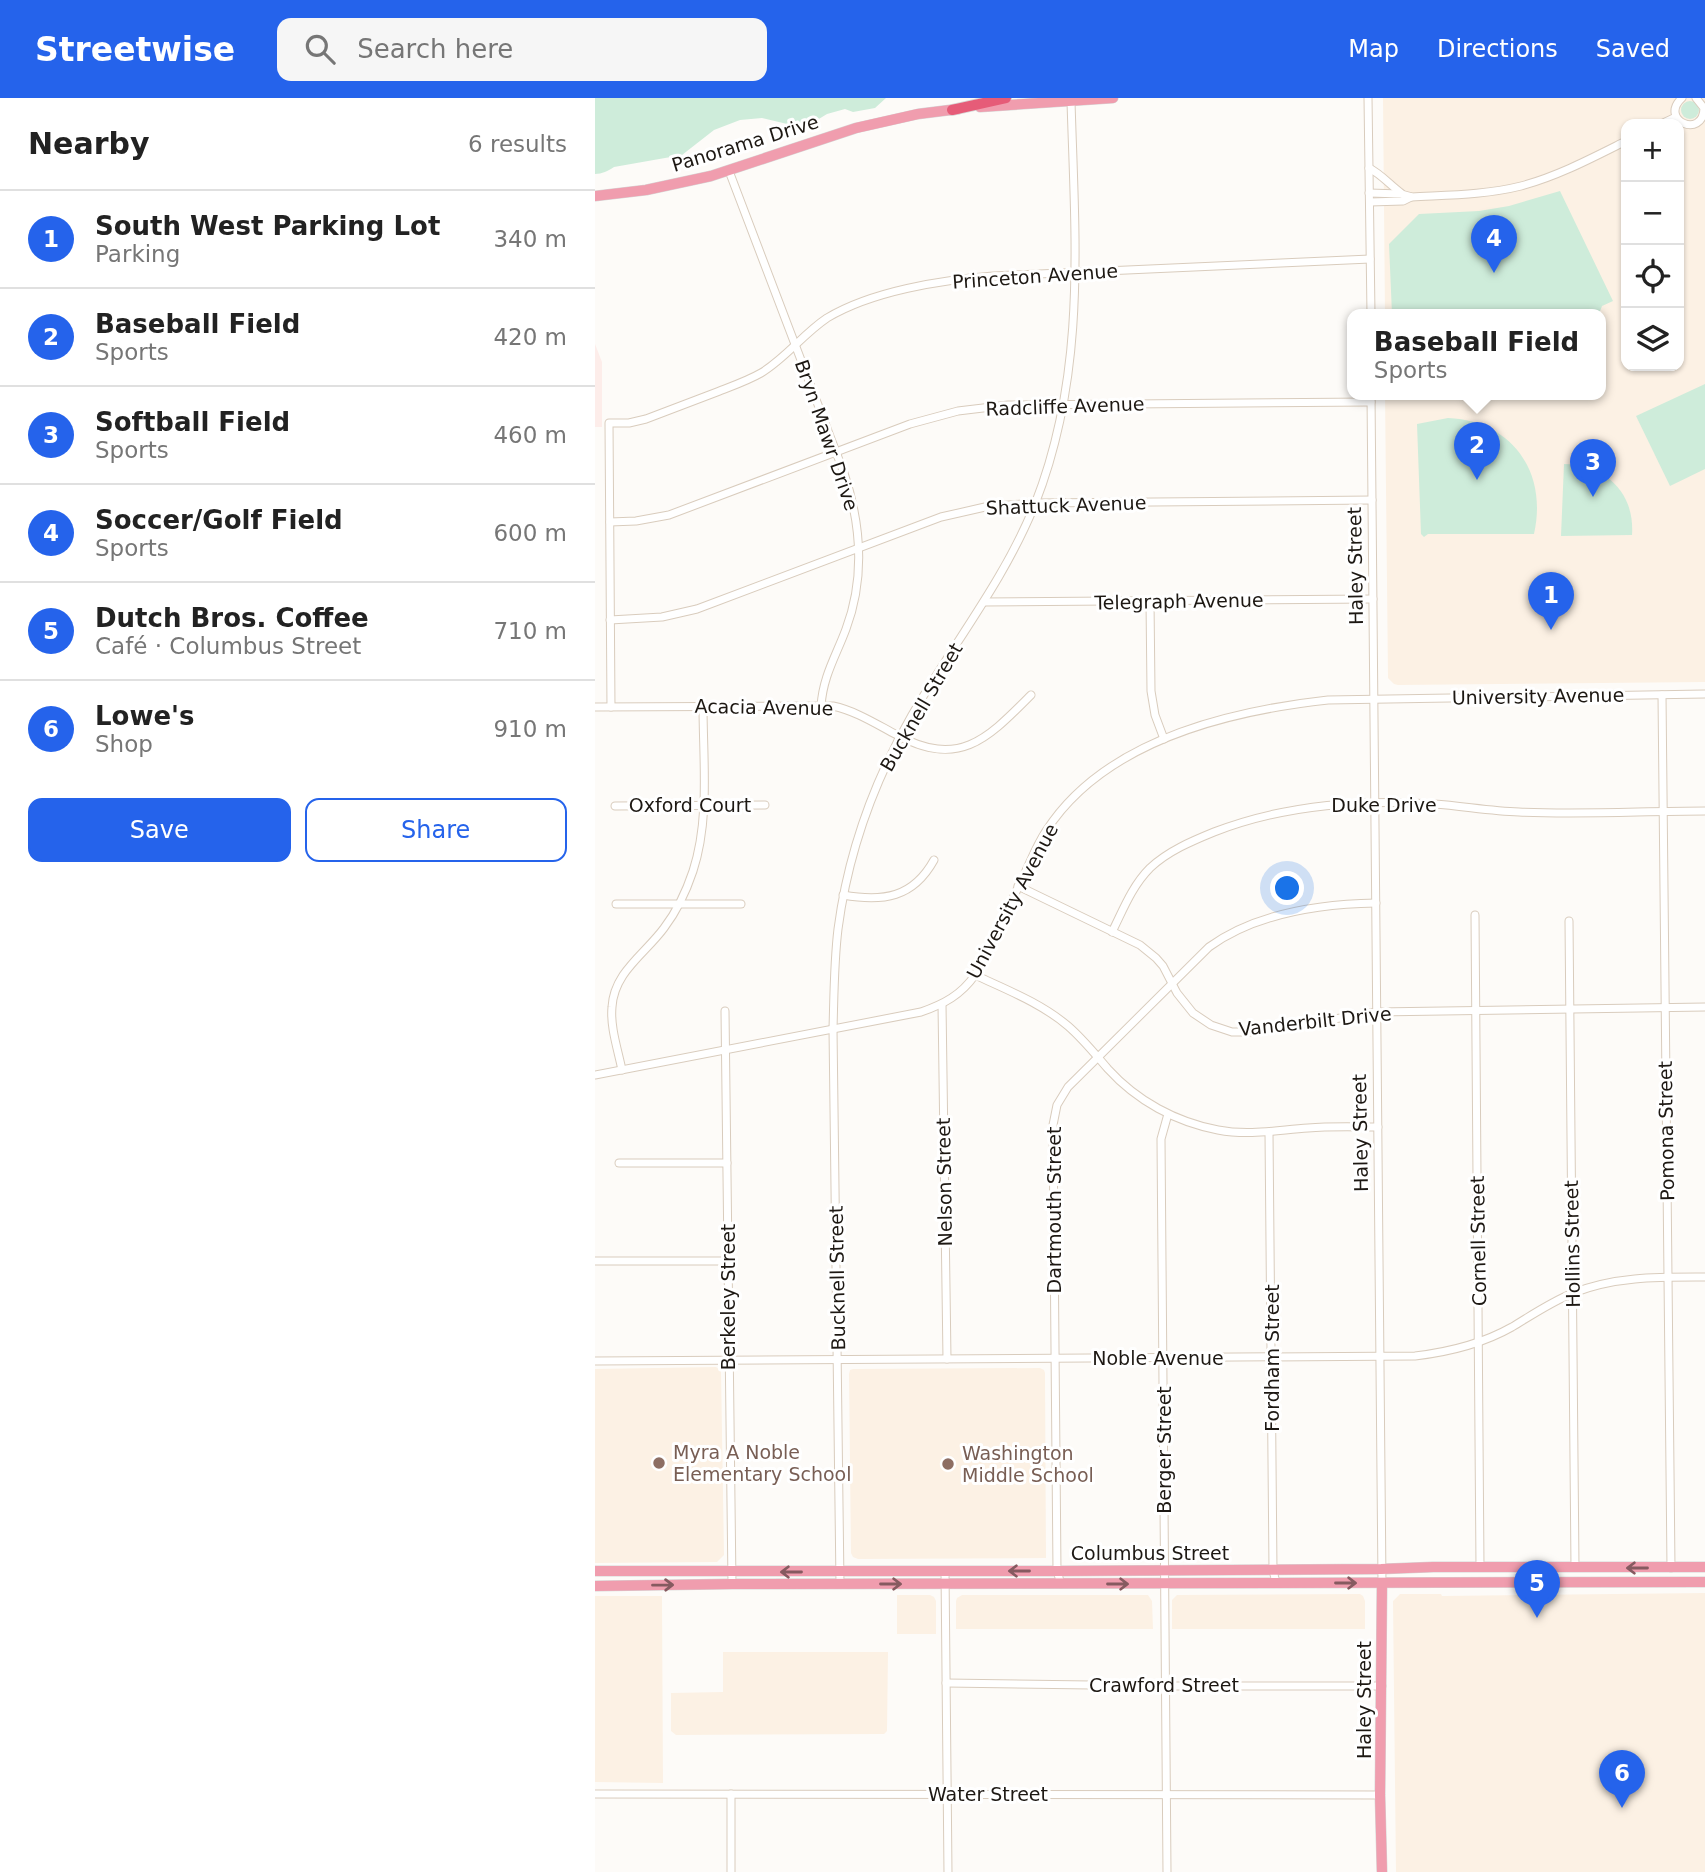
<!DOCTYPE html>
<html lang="en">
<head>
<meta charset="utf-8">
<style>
  :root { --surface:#fff; --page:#f6f6f6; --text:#222; --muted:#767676; --line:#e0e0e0; --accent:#2563eb }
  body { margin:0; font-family:"DejaVu Sans",sans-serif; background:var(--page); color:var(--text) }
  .controls { position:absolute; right:21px; top:21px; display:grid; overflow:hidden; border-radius:14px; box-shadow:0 2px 5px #0004 }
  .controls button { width:63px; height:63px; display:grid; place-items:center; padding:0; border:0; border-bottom:2px solid var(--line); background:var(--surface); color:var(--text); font:35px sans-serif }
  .you { position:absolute; left:693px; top:791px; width:24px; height:24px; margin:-18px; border:5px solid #fff; border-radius:50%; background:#1a73e8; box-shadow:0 0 0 10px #1a73e833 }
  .badge { display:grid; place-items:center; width:46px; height:46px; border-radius:50%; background:var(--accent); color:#fff; font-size:23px; font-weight:700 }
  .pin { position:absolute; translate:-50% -58px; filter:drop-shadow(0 2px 4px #0008) }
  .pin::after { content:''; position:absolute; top:37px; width:24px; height:21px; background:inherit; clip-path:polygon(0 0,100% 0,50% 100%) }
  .popup { position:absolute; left:752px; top:211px; width:259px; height:91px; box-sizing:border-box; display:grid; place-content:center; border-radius:14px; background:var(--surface); filter:drop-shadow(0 2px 5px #0005); font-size:23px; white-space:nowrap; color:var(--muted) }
  .popup b { font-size:26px; color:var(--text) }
  .popup::after { content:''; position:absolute; left:50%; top:100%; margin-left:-14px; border:14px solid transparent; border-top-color:var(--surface) }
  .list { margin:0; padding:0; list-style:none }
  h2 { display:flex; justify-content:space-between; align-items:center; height:91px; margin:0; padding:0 28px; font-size:30px }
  h2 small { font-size:23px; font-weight:400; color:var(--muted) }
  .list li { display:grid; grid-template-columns:46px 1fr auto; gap:21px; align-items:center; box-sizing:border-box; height:98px; padding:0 28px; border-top:2px solid var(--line) }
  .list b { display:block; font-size:26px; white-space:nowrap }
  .list p { margin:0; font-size:23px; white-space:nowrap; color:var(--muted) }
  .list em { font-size:23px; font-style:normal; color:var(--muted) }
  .actions { display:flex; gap:14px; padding:21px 28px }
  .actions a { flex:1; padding:16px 0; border:2px solid var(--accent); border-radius:14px; text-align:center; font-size:24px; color:var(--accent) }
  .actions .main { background:var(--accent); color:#fff }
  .icon { flex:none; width:38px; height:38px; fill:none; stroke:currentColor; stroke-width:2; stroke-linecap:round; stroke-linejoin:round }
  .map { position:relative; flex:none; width:1110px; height:1774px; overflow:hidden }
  header { display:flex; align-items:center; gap:42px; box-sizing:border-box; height:98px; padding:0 35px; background:var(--accent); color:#fff }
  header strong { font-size:33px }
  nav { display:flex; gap:38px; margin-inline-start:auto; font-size:24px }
  .search { width:490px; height:63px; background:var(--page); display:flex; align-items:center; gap:18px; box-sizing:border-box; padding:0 24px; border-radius:14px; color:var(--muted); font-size:26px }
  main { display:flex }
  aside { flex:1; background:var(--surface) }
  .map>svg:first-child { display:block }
  .built { fill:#fcf1e4; fill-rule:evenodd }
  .industrial { fill:#fdedea }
  .green { fill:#ceecda }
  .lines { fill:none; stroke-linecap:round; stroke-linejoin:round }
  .minor-casing { stroke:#d9ccbd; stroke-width:9 }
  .major-casing { stroke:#d6d5d5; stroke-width:11 }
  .highway-casing { stroke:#d6d5d5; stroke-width:12 }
  .minor { stroke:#fff; stroke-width:7 }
  .major { stroke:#f09dae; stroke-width:10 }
  .highway { stroke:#e65c78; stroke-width:10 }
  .oneway { stroke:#865a60 }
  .education-dot { fill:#8d6e63; stroke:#fff; stroke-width:2.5 }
  .labels { text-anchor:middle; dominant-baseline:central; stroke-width:6; stroke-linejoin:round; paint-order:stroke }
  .street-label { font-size:19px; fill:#1d1813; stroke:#fff }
  .education-label { font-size:19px; fill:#785e54; stroke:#fff; text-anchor:start }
</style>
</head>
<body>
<header>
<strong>Streetwise</strong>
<div class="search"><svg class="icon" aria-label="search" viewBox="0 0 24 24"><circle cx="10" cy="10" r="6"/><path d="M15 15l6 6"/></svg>Search here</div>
<nav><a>Map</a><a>Directions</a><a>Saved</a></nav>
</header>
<main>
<aside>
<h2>Nearby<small>6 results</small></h2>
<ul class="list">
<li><span class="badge">1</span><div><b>South West Parking Lot</b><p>Parking</p></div><em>340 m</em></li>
<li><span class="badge">2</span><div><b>Baseball Field</b><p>Sports</p></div><em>420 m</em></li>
<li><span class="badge">3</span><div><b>Softball Field</b><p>Sports</p></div><em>460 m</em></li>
<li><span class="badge">4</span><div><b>Soccer/Golf Field</b><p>Sports</p></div><em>600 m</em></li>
<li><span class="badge">5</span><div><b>Dutch Bros. Coffee</b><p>Café · Columbus Street</p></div><em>710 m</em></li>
<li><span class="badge">6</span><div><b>Lowe's</b><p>Shop</p></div><em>910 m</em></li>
</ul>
<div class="actions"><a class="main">Save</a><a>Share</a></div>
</aside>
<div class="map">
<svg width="1110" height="1774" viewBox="0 0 1110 1774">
  <rect width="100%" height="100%" fill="#fdfbf8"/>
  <g class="built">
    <path d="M788,0H1110V584L803,587L799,586L793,580L790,296H1006V216H790ZM1031,26H1084V268H1031Z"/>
    <path d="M121,1269L126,1273L129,1457L122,1464L0,1465V1271Z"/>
    <path d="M445,1270L449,1272L450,1275L451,1460L263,1461L258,1459L256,1455L254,1276L255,1272L258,1271Z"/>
    <path d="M1110,1495V1774H801L798,1503L805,1496H846L847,1498Z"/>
    <path d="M765,1496L768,1498L770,1503V1531H577V1502L582,1497Z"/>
    <path d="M302,1497H335L339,1499L341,1503V1536H302Z"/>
    <path d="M367,1497H553L557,1503L558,1531H361V1503L362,1500Z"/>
    <path d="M0,1498H67L68,1685L0,1684Z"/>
    <path d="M128,1554H293L292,1633L289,1636L81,1637L76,1633V1595L128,1594Z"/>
  </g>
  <path class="industrial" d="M0,246L7,264V329H0Z"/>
  <g class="green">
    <path d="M0,0H291L280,10L258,14L250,11L232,16L209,30L167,20L145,22L119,32L87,57L19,69C13,73 7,76 0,76Z"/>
    <circle cx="1095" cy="12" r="9"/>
    <path d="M965,93L1018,203L1007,208L1004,216H797L794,146L824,116L884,113L914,108Z"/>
    <path d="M1110,286V371L1075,388L1041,318Z"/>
    <path d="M853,320C917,323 953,374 939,436H833L829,439L826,436L822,326Z"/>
    <path d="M969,366C1010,367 1040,394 1037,437L966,438Z"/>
  </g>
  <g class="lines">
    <defs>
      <g id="minor">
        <path d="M773,0L776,216"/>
        <path d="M1087,0C1063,22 1108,42 1109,10L1101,0"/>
        <path d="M1066,26L1081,19"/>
        <path d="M774,70C786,76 795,87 806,95"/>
        <path d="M134,73L249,375C266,426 270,480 251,531C241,558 228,578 226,608"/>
        <path d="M774,95L806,96L817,99C853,97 890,97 926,88C963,78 997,60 1031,43"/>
        <path d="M775,104L808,103L816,99"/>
        <path d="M776,296L787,1485"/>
        <path d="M15,424L41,423L74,417L315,326L363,313L413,307L776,304"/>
        <path d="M555,503L556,593L560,617L569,641"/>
        <path d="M389,504L778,501"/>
        <path d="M15,522L67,519L102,511L346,419L390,409L440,405L777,402"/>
        <path d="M1067,597L1076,1470"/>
        <path d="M0,609L238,608C261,613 281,626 302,637C365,671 393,640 436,597"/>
        <path d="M16,609L14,325H34L51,321C75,312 98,303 122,294C137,288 152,283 166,275C191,260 208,236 232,220C277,193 346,182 398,178L775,161"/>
        <path d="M20,708L170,707"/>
        <path d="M423,788L545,847L561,860L568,868L582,895L598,915L616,927L637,934H660L782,914L1110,909"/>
        <path d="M248,797C288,804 318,800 339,762"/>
        <path d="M21,806H146"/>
        <path d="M880,817L885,1469"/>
        <path d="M974,823L980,1469"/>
        <path d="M517,834C528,812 537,788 555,770C573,753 597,743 619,734C689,707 765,701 839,706C868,708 895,713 924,714C986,717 1048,713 1110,713"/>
        <path d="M380,877C412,892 446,905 473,928C488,941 500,956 513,971C542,1003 581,1024 623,1032C654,1038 683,1032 713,1030C736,1028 760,1029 783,1029"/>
        <path d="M347,906L352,1261"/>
        <path d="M130,913L137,1486"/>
        <path d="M27,972C23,952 15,929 17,909C19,874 50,856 69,830C82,813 91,794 98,773C115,721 108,662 108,608"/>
        <path d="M0,977L326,914C349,906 366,897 380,877C397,846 412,813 427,781C435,765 441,748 451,733C509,643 633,613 733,602L1110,596"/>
        <path d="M674,1035L678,1472L681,1485"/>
        <path d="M24,1065H132"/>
        <path d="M0,1163H134"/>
        <path d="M0,1263L820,1258C854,1254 887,1246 917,1229C937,1217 956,1204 978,1195C1021,1178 1065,1179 1110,1179"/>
        <path d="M350,1473L353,1774"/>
        <path d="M245,1486L238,931C239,898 239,864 243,831C253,755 279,683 317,617C358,546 409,483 440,406C492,274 480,141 476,3"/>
        <path d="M466,1486L462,1473L458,1027L462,1007L473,989L614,849C661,815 725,806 781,805"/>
        <path d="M351,1585L571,1588H787"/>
        <path d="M0,1696L785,1697"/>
        <path d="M136,1696V1774"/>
        <path d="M572,1774L566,1041L573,1016"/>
      </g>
      <g id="major">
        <path d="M385,9L518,0"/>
        <path d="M0,98L51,92L116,78L261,30L323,16L363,11"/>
        <path d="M0,1473H462L786,1471L838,1469H1110"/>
        <path d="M787,1485L785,1697L787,1774"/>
        <path d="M0,1488L137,1486L1110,1484"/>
      </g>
      <path id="highway" d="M357,12L411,0"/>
    </defs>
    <use href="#minor" class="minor-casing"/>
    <use href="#major" class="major-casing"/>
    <use href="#highway" class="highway-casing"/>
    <use href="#minor" class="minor"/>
    <use href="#major" class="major"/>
    <use href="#highway" class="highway"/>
  </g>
  <defs><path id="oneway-shaft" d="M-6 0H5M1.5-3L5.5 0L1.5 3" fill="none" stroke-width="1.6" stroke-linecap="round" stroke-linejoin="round" transform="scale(1.75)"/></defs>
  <g class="oneway">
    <use href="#oneway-shaft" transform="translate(1042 1470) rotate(-180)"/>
    <use href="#oneway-shaft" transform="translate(424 1473) rotate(180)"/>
    <use href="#oneway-shaft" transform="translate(196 1474) rotate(180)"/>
    <use href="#oneway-shaft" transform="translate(751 1485)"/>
    <use href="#oneway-shaft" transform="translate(296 1486)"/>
    <use href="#oneway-shaft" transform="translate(523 1486)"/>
    <use href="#oneway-shaft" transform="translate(68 1487) rotate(-1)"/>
  </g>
  <g class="education-dot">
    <circle cx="64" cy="1365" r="7"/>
    <circle cx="353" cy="1366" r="7"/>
  </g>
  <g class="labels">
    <g class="street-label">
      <text transform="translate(150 45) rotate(-17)">Panorama Drive</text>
      <text transform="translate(440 178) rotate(-4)">Princeton Avenue</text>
      <text transform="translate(470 308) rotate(-2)">Radcliffe Avenue</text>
      <text transform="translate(232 337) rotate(71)">Bryn Mawr Drive</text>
      <text transform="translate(471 407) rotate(-2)">Shattuck Avenue</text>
      <text transform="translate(760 468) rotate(-91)">Haley Street</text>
      <text transform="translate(584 503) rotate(-1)">Telegraph Avenue</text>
      <text transform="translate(943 598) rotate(-1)">University Avenue</text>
      <text transform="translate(169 609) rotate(1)">Acacia Avenue</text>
      <text transform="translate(326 609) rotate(-60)">Bucknell Street</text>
      <text x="95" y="707">Oxford Court</text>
      <text x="789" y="707">Duke Drive</text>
      <text transform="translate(417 803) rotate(-62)">University Avenue</text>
      <text transform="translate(720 923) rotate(-6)">Vanderbilt Drive</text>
      <text transform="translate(1071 1033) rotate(-91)">Pomona Street</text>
      <text transform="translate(765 1035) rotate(-91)">Haley Street</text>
      <text transform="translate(349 1084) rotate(-91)">Nelson Street</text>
      <text transform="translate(459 1112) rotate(-90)">Dartmouth Street</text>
      <text transform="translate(883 1143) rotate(-91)">Cornell Street</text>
      <text transform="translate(977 1146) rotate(-91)">Hollins Street</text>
      <text transform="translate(242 1180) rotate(-91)">Bucknell Street</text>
      <text transform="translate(133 1199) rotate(-90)">Berkeley Street</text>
      <text x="563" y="1260">Noble Avenue</text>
      <text transform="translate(677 1260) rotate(-90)">Fordham Street</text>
      <text transform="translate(569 1352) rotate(-90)">Berger Street</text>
      <text x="555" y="1455">Columbus Street</text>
      <text x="569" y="1587">Crawford Street</text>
      <text transform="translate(769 1602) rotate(-90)">Haley Street</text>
      <text x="393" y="1696">Water Street</text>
    </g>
    <g class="education-label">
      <text x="78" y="1354">Myra A Noble<tspan x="78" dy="22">Elementary School</tspan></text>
      <text x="367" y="1355">Washington<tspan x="367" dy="22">Middle School</tspan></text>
    </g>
  </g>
</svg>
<div class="controls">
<button>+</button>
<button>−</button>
<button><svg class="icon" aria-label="locate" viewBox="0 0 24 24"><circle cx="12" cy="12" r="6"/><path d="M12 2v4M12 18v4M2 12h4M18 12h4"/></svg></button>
<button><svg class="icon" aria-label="layers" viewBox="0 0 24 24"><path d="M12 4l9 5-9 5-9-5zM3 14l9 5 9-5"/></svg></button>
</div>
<div class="you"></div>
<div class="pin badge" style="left:956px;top:532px">1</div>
<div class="pin badge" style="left:882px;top:382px">2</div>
<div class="popup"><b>Baseball Field</b>Sports</div>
<div class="pin badge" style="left:998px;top:399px">3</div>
<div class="pin badge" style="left:899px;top:175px">4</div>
<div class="pin badge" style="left:942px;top:1520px">5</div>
<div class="pin badge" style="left:1027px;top:1710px">6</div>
</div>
</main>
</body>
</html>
